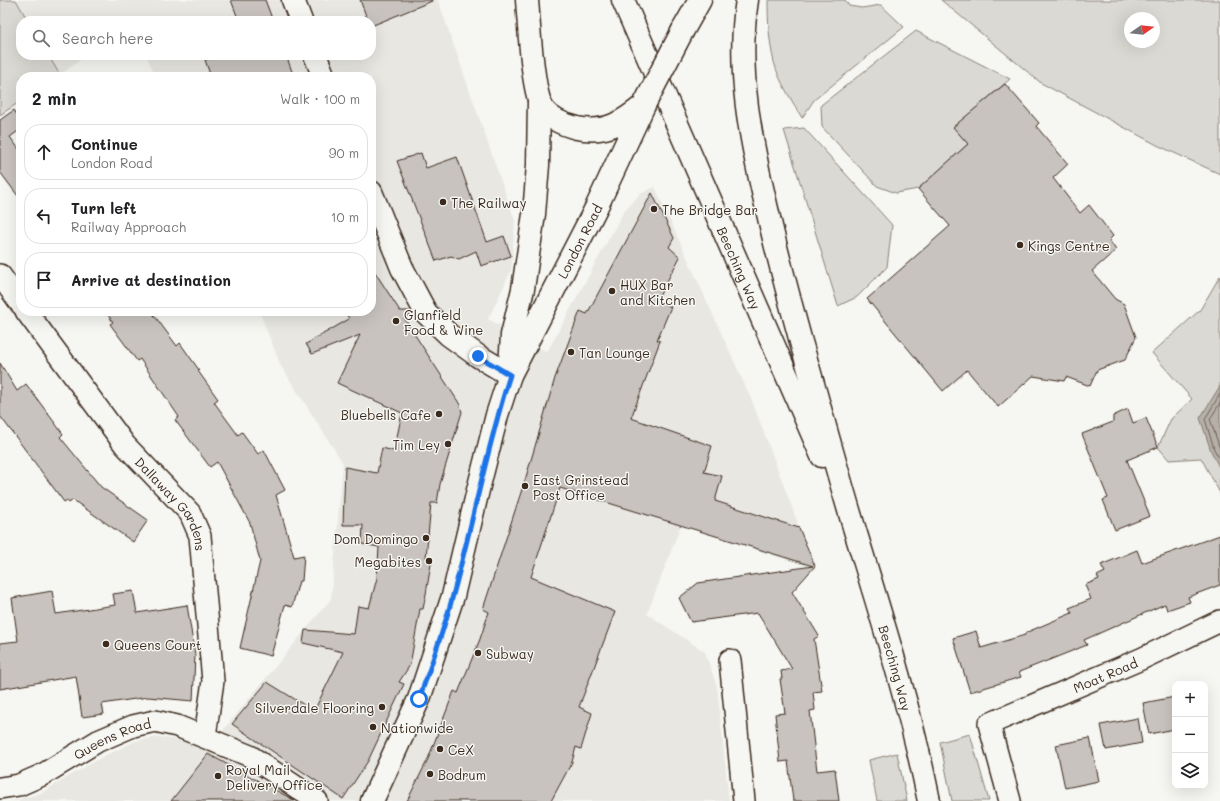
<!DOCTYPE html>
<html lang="en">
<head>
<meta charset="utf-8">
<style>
  :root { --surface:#fff; --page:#f6f6f6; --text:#202124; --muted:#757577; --line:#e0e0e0 }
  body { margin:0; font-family:Mali,sans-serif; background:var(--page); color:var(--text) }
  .controls { position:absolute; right:12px; bottom:12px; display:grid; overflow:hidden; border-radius:8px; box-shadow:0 4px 16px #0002 }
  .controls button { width:36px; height:36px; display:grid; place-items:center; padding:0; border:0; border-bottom:1px solid var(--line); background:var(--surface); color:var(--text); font:20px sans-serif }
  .compass { position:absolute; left:1124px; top:12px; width:36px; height:36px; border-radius:50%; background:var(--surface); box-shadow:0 4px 16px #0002; rotate:76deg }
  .stop { position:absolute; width:12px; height:12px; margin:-9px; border:3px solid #1a73e8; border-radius:50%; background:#fff }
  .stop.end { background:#1a73e8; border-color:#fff; box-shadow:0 1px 4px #0008 }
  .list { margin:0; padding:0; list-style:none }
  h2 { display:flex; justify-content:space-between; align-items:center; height:52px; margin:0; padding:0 16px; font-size:17px }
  h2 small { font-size:13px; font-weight:400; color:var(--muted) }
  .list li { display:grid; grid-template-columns:26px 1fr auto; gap:12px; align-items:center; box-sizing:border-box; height:56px; margin:0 8px 8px; padding:0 8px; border:1px solid var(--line); border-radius:16px }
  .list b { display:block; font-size:15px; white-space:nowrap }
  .list p { margin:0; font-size:13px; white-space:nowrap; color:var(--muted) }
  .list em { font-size:13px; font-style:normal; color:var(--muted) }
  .icon { flex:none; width:22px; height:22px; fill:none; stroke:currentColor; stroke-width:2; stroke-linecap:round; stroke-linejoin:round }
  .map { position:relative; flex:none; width:1220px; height:801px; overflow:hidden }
  .search { position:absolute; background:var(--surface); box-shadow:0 4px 16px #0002; left:16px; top:16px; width:360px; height:44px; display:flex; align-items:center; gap:10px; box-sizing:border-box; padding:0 14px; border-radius:16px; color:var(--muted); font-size:15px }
  .panel { position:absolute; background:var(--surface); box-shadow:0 4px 16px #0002; left:16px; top:72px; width:360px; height:244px; border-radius:16px }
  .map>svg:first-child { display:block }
  .built { fill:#e8e7e2 }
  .green { fill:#dad9d3; stroke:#8a8278; fill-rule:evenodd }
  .water { fill:#b6b0a9; stroke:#857a71 }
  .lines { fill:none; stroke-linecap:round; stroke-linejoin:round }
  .shore { stroke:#6c6056; stroke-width:1 }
  .building { fill:#c8c3be; stroke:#3b2a1e }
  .minor-casing { stroke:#3b2a1e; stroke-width:24 }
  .tertiary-casing { stroke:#3b2a1e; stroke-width:25 }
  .trunk-casing { stroke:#3b2a1e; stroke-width:25 }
  .minor { stroke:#f6f6f2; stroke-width:21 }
  .tertiary { stroke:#f6f6f2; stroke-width:22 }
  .trunk { stroke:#f6f6f2; stroke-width:22 }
  .trunk-bridge-casing { stroke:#3b2a1e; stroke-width:25; stroke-linecap:butt }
  .trunk-bridge { stroke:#f6f6f2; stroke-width:22 }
  .route { stroke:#1a73e8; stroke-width:5 }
  .poi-dot { fill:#3b2a1e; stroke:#f6f6f2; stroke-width:1.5 }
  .labels { text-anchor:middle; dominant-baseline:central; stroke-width:3; stroke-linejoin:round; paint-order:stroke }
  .poi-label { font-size:13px; fill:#3b2a1e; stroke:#f6f6f2; text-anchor:start }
  .street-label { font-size:13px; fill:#3b2a1e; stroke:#f6f6f2 }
</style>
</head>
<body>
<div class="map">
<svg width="1220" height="801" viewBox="0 0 1220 801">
  <rect width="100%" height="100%" fill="#f6f6f2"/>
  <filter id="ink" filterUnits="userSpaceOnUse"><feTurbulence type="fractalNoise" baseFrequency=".025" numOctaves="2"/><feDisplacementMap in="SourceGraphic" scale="8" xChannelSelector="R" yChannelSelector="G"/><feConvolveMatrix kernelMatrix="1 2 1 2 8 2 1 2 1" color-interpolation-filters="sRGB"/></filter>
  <g filter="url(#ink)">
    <g class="built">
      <path d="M16,0H438L515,221L511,271L488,319L547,352L623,213L640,194L655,187L752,401L815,569L681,525L647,614L705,652L717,687L729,801H8L21,799L41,793L102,757L136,741L158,737L179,740L207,750L331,599L343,463L281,366L259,311H371V77H156L146,55H371V21H28Z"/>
      <path d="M48,55H87L60,75Z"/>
    </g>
    <g class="green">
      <path d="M0,0H16L28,21H21V55H48L60,75L57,77H21V101L0,115Z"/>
      <path d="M768,0H845L849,6L862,8L881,5L904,27L814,100L802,118C792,100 779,82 774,62C769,42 768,21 768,0Z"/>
      <path d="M941,0H1220V174L1157,145L1041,83ZM1130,18H1154V42H1130Z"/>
      <path d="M916,31L1010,79L954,127L968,144L918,189L896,193L877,186L822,127L821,105Z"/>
      <path d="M804,128L892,225L887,267L857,297L838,306L784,130Z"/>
      <path d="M1220,276V493L1201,458L1169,460L1158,447L1171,419L1192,399L1152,353L1200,310Z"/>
      <path d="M970,734L989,801H952L940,742Z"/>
      <path d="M897,753L907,801H877L869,760Z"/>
    </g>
    <path class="water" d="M1220,386V469L1211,451L1200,418Z"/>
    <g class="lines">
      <g class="shore">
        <path d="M1220,394L1205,419L1214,449L1220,460"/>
        <path d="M1220,403L1210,419L1220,449"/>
      </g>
    </g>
    <g class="building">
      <path d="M231,0H265L273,21H239Z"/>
      <path d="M360,0H432V1L371,26V21H368Z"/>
      <path d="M220,55H286L294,77H211L205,60Z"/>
      <path d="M1005,84L1039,123L1036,126L1068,164L1053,178L1080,213L1089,205L1113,236L1109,240L1116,250L1092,271L1115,299L1124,304L1136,337L1125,360L1097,370L1090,386L1066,377L1064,381L1033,376L998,407L967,370L943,391L867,299L950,226L918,189L968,144L953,127Z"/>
      <path d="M14,110L21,121V129L10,137L21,152V200L0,172V120Z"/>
      <path d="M421,153L426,168L457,157L487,242L504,236L511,256L481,266L476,251L459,259L451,256L436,261L397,161Z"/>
      <path d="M652,193L674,238L669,247L680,257L657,300L671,307L657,340L660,341L631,418L712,446L704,472L722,476L715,501L799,528L815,566L792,592L819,636L814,639L822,691L813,692L815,710L810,711L817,771L835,769L839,801H793L788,761L780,762L775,714L785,713L780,679H782L781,671L792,669L758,613L691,622L679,598L698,583L813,566L560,488L531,577L615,612L579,707L592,713L581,749L576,747L572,762L551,801H407L428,759L454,691L458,693L480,639L489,612L483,609L526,477L555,378L580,311L587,314Z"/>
      <path d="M371,266L400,311H411L413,314L404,318L459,403L462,412L440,484L437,503H431L426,558H432L426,594L423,609H420L410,665L399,682L404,684L368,761L343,799L232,724L267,682L314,711L343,652L303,643L305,630L354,634L358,606L369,608L377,578L379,547L362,544L363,525H343L345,467L377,473L382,448L394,451L402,413L337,383L360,335L312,354L306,344L349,319L345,311H371Z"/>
      <path d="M105,311H151L177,346L180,343L199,370L198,371L218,399L214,402L238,435L242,432L258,454L264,450L285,490L276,495L294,557L304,555L302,581H299L292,607L285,605L271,656L240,648L260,561L250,523L217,462L210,467L175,420L179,417L140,359L137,361L124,343L110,324L113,322Z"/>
      <path d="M0,363L17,391L26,384L63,434L60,437L101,487L148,520L133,542L73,500L69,503L67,500L64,502L12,432L0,416Z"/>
      <path d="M1128,409L1133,423L1146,418L1158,447L1127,460L1150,516L1115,530L1103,500L1108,498L1082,434L1113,422V416Z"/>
      <path d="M1220,535V585L1188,597L1190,602L1167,610L1165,604L1084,640L1087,645L1019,672L1021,677L970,692L953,638L976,631L981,648L1025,635V633L1072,613L1069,608L1091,599L1085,585L1099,579L1097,576L1105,572L1101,565L1137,550L1142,563Z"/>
      <path d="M52,591L56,614L115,605L113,594L133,591L137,613L187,605L195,655L193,701L148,697L102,704L104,714L82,717L76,676L0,689V643L18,641L12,598Z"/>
      <path d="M1175,697V729L1149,734L1143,703Z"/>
      <path d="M1138,718L1142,743L1106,750L1101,725Z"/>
      <path d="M1090,738L1099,781L1065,788L1056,745Z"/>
      <path d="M208,754L294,800L295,801H171Z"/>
    </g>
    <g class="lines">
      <defs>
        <g id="minor">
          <path d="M0,275L21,304"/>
          <path id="s1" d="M26,311L125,445L190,513L200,536L213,681L205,736"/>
          <path d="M730,660L744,801"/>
          <path id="s2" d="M0,788L19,785L42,775L98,741L133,726L155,721L177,726L250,756L317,801"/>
          <path id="s3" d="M1010,801L989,724L1141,659L1220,621"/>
        </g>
        <g id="tertiary">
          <path d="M293,0L301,21"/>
          <path d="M315,55L324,77"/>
          <path d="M371,192L402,268L426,313L449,335L478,356L510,375"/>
          <path d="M510,367L512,335L523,289L534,214L538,165L539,101"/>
          <path id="s4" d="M372,801L419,699L453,596L478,490L497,415L510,375L596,208L644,105"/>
        </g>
        <g id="trunk">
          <path d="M527,0C529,23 532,92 543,109C551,120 565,125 577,128C606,134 623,122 644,105"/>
          <path id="s5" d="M623,0L822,456"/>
          <path id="s6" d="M747,0C736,70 751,142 767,209C777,254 789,298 801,342C820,407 837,472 857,537C884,625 911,711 929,801"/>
          <path d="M683,30L700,0"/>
        </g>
      </defs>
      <use href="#minor" class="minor-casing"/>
      <use href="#tertiary" class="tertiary-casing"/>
      <use href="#trunk" class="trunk-casing"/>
      <use href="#minor" class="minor"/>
      <use href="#tertiary" class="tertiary"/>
      <use href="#trunk" class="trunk"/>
      <defs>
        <path id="trunk-bridge" d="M644,105L683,30"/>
      </defs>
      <use href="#trunk-bridge" class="trunk-bridge-casing"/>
      <use href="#trunk-bridge" class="trunk-bridge"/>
    </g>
  </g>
  <g class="lines" filter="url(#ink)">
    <path class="route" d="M419,699C431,665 444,630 453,595C473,522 487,447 510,375L478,356"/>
  </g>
  <g class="poi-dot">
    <circle cx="443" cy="202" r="4"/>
    <circle cx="654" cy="209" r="4"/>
    <circle cx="1020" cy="245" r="4"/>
    <circle cx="612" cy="291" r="4"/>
    <circle cx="396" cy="321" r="4"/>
    <circle cx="571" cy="352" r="4"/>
    <circle cx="439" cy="414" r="4"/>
    <circle cx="448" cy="444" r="4"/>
    <circle cx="525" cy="486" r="4"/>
    <circle cx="426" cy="538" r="4"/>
    <circle cx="429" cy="561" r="4"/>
    <circle cx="106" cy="644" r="4"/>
    <circle cx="478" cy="653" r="4"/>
    <circle cx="382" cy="707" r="4"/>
    <circle cx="373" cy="727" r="4"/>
    <circle cx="440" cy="749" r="4"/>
    <circle cx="430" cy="774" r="4"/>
    <circle cx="218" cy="776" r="4"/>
  </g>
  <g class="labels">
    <g class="poi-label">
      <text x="451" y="202">The Railway</text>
      <text x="662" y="209">The Bridge Bar</text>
      <text x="1028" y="245">Kings Centre</text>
      <text x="620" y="284">HUX Bar<tspan x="620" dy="15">and Kitchen</tspan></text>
      <text x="404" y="314">Glanfield<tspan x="404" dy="15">Food &amp; Wine</tspan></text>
      <text x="579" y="352">Tan Lounge</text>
      <text x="431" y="414" text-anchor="end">Bluebells Cafe</text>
      <text x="440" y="444" text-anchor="end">Tim Ley</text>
      <text x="533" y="479">East Grinstead<tspan x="533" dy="15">Post Office</tspan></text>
      <text x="418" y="538" text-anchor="end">Dom Domingo</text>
      <text x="421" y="561" text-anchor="end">Megabites</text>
      <text x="114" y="644">Queens Court</text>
      <text x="486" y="653">Subway</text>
      <text x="374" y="707" text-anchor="end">Silverdale Flooring</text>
      <text x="381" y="727">Nationwide</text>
      <text x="448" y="749">CeX</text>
      <text x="226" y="769">Royal Mail<tspan x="226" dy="15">Delivery Office</tspan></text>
      <text x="438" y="774">Bodrum</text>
    </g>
    <g class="street-label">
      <text stroke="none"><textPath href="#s4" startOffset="600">London Road</textPath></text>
      <text stroke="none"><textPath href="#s5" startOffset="292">Beeching Way</textPath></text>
      <text stroke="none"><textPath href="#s1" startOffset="243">Dallaway Gardens</textPath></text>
      <text stroke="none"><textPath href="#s6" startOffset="688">Beeching Way</textPath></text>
      <text stroke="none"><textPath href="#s3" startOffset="206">Moat Road</textPath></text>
      <text stroke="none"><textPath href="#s2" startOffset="124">Queens Road</textPath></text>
    </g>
  </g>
</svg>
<div class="controls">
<button>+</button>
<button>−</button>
<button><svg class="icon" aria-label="layers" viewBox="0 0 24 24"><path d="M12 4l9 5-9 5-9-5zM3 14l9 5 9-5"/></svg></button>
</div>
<svg class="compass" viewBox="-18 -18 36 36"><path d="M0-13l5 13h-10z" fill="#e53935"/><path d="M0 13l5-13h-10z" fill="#757577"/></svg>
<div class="stop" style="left:419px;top:699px"></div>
<div class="stop end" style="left:478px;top:356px"></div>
<div class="search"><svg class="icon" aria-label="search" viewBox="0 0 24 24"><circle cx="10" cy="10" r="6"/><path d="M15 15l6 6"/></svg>Search here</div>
<section class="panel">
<h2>2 min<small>Walk · 100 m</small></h2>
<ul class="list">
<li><svg class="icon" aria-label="ahead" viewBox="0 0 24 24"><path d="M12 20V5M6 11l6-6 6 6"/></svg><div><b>Continue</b><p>London Road</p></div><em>90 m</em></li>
<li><svg class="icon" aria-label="left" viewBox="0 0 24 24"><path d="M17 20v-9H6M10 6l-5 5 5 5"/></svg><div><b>Turn left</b><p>Railway Approach</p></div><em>10 m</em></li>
<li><svg class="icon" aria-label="arrive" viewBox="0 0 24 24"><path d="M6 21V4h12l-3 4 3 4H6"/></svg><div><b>Arrive at destination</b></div></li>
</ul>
</section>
</div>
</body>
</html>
